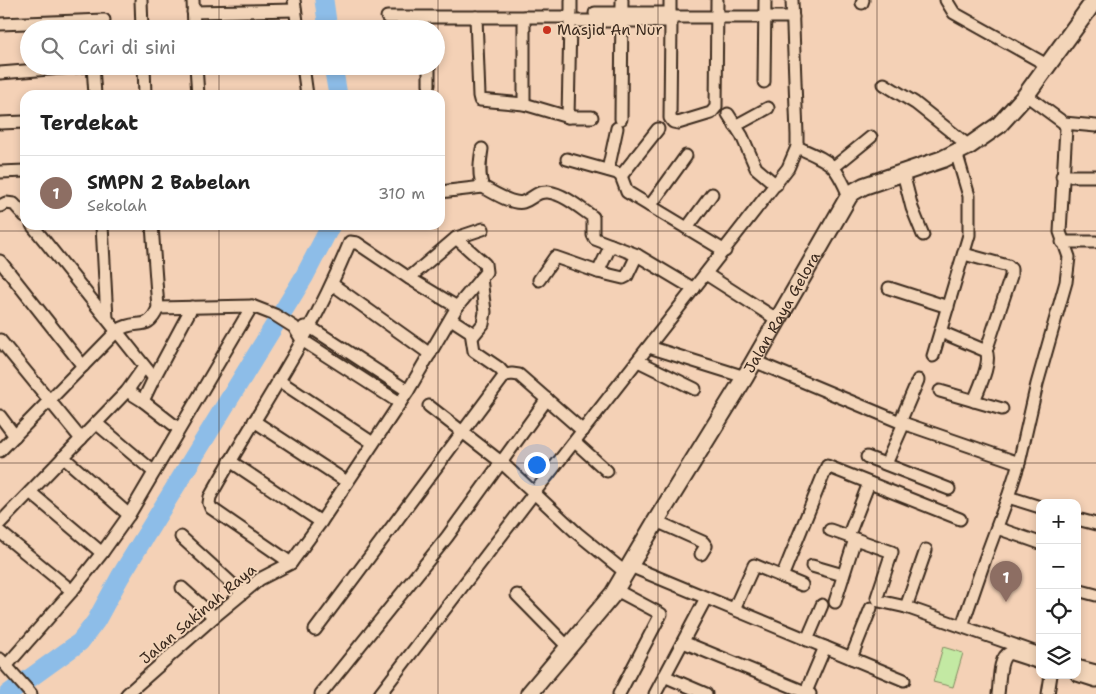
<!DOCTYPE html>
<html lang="id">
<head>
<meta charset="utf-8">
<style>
  :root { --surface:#fff; --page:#f6f6f6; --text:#222; --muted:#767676; --line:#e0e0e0; --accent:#b45309 }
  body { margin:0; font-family:"Shantell Sans",sans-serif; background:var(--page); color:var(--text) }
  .controls { position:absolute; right:15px; bottom:15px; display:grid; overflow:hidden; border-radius:10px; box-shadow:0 2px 8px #0003 }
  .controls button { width:45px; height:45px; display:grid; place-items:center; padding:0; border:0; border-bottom:1px solid var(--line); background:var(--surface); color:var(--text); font:25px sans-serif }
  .you { position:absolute; left:536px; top:464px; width:18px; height:18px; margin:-12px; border:4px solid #fff; border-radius:50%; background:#1a73e8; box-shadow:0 0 0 8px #1a73e833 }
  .badge { display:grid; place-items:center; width:32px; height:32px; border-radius:50%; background:var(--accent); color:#fff; font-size:16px; font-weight:700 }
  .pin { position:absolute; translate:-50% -41px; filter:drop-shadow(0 1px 2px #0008) }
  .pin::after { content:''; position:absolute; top:26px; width:18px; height:15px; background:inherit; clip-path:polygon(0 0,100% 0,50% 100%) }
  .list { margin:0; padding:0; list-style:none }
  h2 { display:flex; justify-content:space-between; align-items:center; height:65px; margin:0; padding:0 20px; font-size:21px }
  h2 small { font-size:16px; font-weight:400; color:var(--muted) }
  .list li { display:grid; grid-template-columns:32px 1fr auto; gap:15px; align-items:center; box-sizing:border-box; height:75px; padding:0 20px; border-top:1px solid var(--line) }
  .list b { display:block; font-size:19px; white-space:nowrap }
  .list p { margin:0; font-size:16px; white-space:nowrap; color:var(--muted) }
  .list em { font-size:16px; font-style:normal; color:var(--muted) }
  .icon { flex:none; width:28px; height:28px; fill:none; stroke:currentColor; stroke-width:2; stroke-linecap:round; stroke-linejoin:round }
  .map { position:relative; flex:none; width:1096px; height:694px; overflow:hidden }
  .search { position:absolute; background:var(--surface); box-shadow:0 2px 8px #0003; left:20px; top:20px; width:425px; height:55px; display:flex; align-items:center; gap:12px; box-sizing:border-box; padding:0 18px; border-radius:28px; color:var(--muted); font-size:19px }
  .panel { position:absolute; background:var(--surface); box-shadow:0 2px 8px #0003; left:20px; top:90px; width:425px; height:140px; border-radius:15px }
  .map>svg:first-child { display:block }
  .green { fill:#c3e9a3; stroke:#7f8a60 }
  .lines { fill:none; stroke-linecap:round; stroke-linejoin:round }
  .river { stroke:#8dbde8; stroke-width:19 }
  .street-casing { stroke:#3b2a1e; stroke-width:15 }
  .secondary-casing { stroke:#3b2a1e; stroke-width:20 }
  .street { stroke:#f3d5b9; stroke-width:11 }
  .secondary { stroke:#f3d5b9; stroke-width:16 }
  .grid { fill:none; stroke:#3b2a1e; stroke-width:1; stroke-opacity:0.55 }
  .poi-dot { fill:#c8321e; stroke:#f3d5b9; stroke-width:2 }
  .labels { text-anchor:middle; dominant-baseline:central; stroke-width:4; stroke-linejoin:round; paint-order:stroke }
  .poi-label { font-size:15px; fill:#3b2a1e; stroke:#f3d5b9; text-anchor:start }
  .street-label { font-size:15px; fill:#3b2a1e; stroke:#f3d5b9 }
</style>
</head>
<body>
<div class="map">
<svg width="1096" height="694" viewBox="0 0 1096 694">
  <rect width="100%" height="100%" fill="#f4d1b6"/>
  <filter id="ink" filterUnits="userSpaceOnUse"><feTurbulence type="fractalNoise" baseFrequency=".02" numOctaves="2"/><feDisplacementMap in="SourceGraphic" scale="10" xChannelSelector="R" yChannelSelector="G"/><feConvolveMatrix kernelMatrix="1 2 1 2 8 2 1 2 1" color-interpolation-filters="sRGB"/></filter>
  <g filter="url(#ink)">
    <path class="green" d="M943,647L963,653L953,687L933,682Z"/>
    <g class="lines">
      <g class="river">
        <path d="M324,0L328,29"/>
        <path d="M333,66L338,95"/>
        <path d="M8,694L80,642L96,621L120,577L304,277L331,225"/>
      </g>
      <defs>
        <g id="street">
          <path d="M141,0L142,29"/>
          <path d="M193,0L194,29"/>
          <path d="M294,0L298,29"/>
          <path d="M670,0V13L672,17L671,21L670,118L673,122L678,123L711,113L716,107L717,0"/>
          <path d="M946,0L954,13L1047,65"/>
          <path d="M862,3L863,0"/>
          <path d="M193,12L295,10"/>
          <path d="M595,13H670"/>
          <path d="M387,17H569"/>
          <path d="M476,17L479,96L480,100L524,104L568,117H592"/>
          <path d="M672,17H793"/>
          <path d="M570,21H671"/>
          <path d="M0,24L104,20"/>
          <path d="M93,66L95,95"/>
          <path d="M144,66L145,95"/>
          <path d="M196,66L198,95"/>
          <path d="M303,66L307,95"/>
          <path d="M429,66V85"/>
          <path d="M0,73L86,66"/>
          <path d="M764,82L765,0"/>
          <path d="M884,84L915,103L969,146"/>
          <path d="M524,104V17"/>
          <path d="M728,114L742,136L756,168L776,185"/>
          <path d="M568,117L570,21L569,17L571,13V0"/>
          <path d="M621,119L622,0"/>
          <path d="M0,123L25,122"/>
          <path d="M1064,123L1096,126"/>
          <path d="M735,126L768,108"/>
          <path d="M797,147C830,162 834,161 849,196"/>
          <path d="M482,149C480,161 478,175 483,187C492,192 513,205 523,202C533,199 536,191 548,192C564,194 580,208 593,217V235L595,239L637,255L694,289"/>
          <path d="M567,159L617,173L621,176L627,192L725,251"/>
          <path d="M834,167L871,137"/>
          <path d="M608,170L617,128"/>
          <path d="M0,172L25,171"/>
          <path d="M903,173L912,208L923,235"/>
          <path d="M621,176L658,129"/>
          <path d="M1062,176H1096"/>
          <path d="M440,192L483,187"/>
          <path d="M0,206L6,203L14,204L25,216"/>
          <path d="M650,206L686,156"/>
          <path d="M32,225L154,378"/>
          <path d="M102,225L107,319"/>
          <path d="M687,228L712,194"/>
          <path d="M1062,242H1096"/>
          <path d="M964,254L1008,266L1011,269V276L986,351"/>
          <path d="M0,261L83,366"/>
          <path d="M598,272L611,245"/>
          <path d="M706,274L778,320"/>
          <path d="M409,278L456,238L483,229"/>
          <path d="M539,280L555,257L598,272L623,278L627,276L637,255"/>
          <path d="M332,284L430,354"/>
          <path d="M889,288L948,307"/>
          <path d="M158,308L252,306L275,315L294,327L302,340L400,403"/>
          <path d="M451,319L471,332L474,351L499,368L505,375"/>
          <path d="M304,327H310L408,391"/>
          <path d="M941,332L986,351C992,362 979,388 974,401"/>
          <path d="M473,336L483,324L485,312L481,278"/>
          <path d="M0,340L81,439"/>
          <path d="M649,347L745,377"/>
          <path d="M933,356L969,235V196L956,152"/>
          <path d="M638,361L695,389"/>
          <path d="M754,361L900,422L1019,463"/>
          <path d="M278,380L373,443"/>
          <path d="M127,391L143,401L179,429"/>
          <path d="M940,391L1002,409"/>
          <path d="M143,401L154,378L192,307"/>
          <path d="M429,406L501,462L577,533L626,573"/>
          <path d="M0,416L15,436"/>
          <path d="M254,421L347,482"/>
          <path d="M900,422L918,380"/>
          <path d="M96,423L154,472"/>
          <path d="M575,442L607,471"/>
          <path d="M0,451L117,331C137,317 147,334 158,308L152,225"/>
          <path d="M63,457L129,515"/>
          <path d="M867,457L949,489"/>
          <path d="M230,461L321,522"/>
          <path d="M886,464L904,423"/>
          <path d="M30,492L102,553"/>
          <path d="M1008,497L1040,507"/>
          <path d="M1077,519L1096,524"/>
          <path d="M656,521L703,542L706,546L701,554"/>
          <path d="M0,523L127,391L144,367"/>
          <path d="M997,528L1040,543"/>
          <path d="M851,529L869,483"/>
          <path d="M830,530L892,552L877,597L879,601L906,607L1040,654"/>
          <path d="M0,532L72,591"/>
          <path d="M181,537L242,593"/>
          <path d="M291,563L211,508L209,503L210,497C241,441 276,388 307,332C323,303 337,273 350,242L357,243L409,278L457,307"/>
          <path d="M630,566L904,680"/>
          <path d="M812,566L843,575"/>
          <path d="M782,577L827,466L960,519"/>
          <path d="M182,588L214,617"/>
          <path d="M616,590L661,614L619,694"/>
          <path d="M1077,590L1096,595"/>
          <path d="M517,595L569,648"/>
          <path d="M835,602L855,539"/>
          <path d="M906,607L926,550"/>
          <path d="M734,609L754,565L802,585"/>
          <path d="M962,626L985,559L1008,497L1019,463L1037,384L1066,282L1069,257L1060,232L1066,128L1064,123L1026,95"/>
          <path d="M315,630L505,375L512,374L519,375L583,431"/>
          <path d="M807,640L822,605"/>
          <path d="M683,642L810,694"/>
          <path d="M851,658L871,608"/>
          <path d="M0,659L31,694"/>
          <path d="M7,665L72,591L102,553L129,515L252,306"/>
          <path d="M1077,666L1096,671"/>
          <path d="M1077,675L1096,681"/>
          <path d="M664,676L706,694"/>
          <path d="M127,694L214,617L260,579L291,563L321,522L408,391L457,307L486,272L485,264L456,238"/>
          <path d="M321,694L447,537L547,399"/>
          <path d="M380,694L534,493L788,168L797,147V135L792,0"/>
          <path d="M655,694L706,598"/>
          <path d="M805,694L825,647"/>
          <path d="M998,694C1000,682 998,658 1009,653L1040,663"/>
          <path d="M1048,694L1051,675"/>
        </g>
        <g id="secondary">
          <path id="s1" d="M529,694L613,594L656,521L745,377L849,196L853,192L864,186L943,159L969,146L999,125L1026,95L1095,0"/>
        </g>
      </defs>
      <use href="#street" class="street-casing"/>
      <use href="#secondary" class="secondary-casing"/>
      <use href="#street" class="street"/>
      <use href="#secondary" class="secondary"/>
    </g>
  </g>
  <path class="grid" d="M219,0V29M438,0V95M658,0V694M877,0V694M219,66V95M219,225V694M438,225V694M0,231H1096M0,463H1096"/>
  <circle class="poi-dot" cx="547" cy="30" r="5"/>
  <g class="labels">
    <g class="poi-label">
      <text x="557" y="30">Masjid An Nur</text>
    </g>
    <g class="street-label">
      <text stroke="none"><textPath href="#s1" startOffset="459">Jalan Raya Gelora</textPath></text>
      <text transform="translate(198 614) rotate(-40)">Jalan Sakinah Raya</text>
    </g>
  </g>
</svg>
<div class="controls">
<button>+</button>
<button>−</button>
<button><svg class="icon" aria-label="locate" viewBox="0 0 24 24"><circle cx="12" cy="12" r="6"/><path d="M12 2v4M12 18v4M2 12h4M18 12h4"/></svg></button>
<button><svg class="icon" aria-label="layers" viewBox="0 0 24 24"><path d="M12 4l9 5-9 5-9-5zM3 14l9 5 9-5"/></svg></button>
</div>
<div class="you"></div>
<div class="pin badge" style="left:1006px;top:602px;background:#8d6e63">1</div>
<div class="search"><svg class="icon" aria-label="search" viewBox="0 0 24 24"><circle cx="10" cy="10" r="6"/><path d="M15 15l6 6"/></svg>Cari di sini</div>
<section class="panel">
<h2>Terdekat<small></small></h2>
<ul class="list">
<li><span class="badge" style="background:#8d6e63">1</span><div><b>SMPN 2 Babelan</b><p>Sekolah</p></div><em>310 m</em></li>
</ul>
</section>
</div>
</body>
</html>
